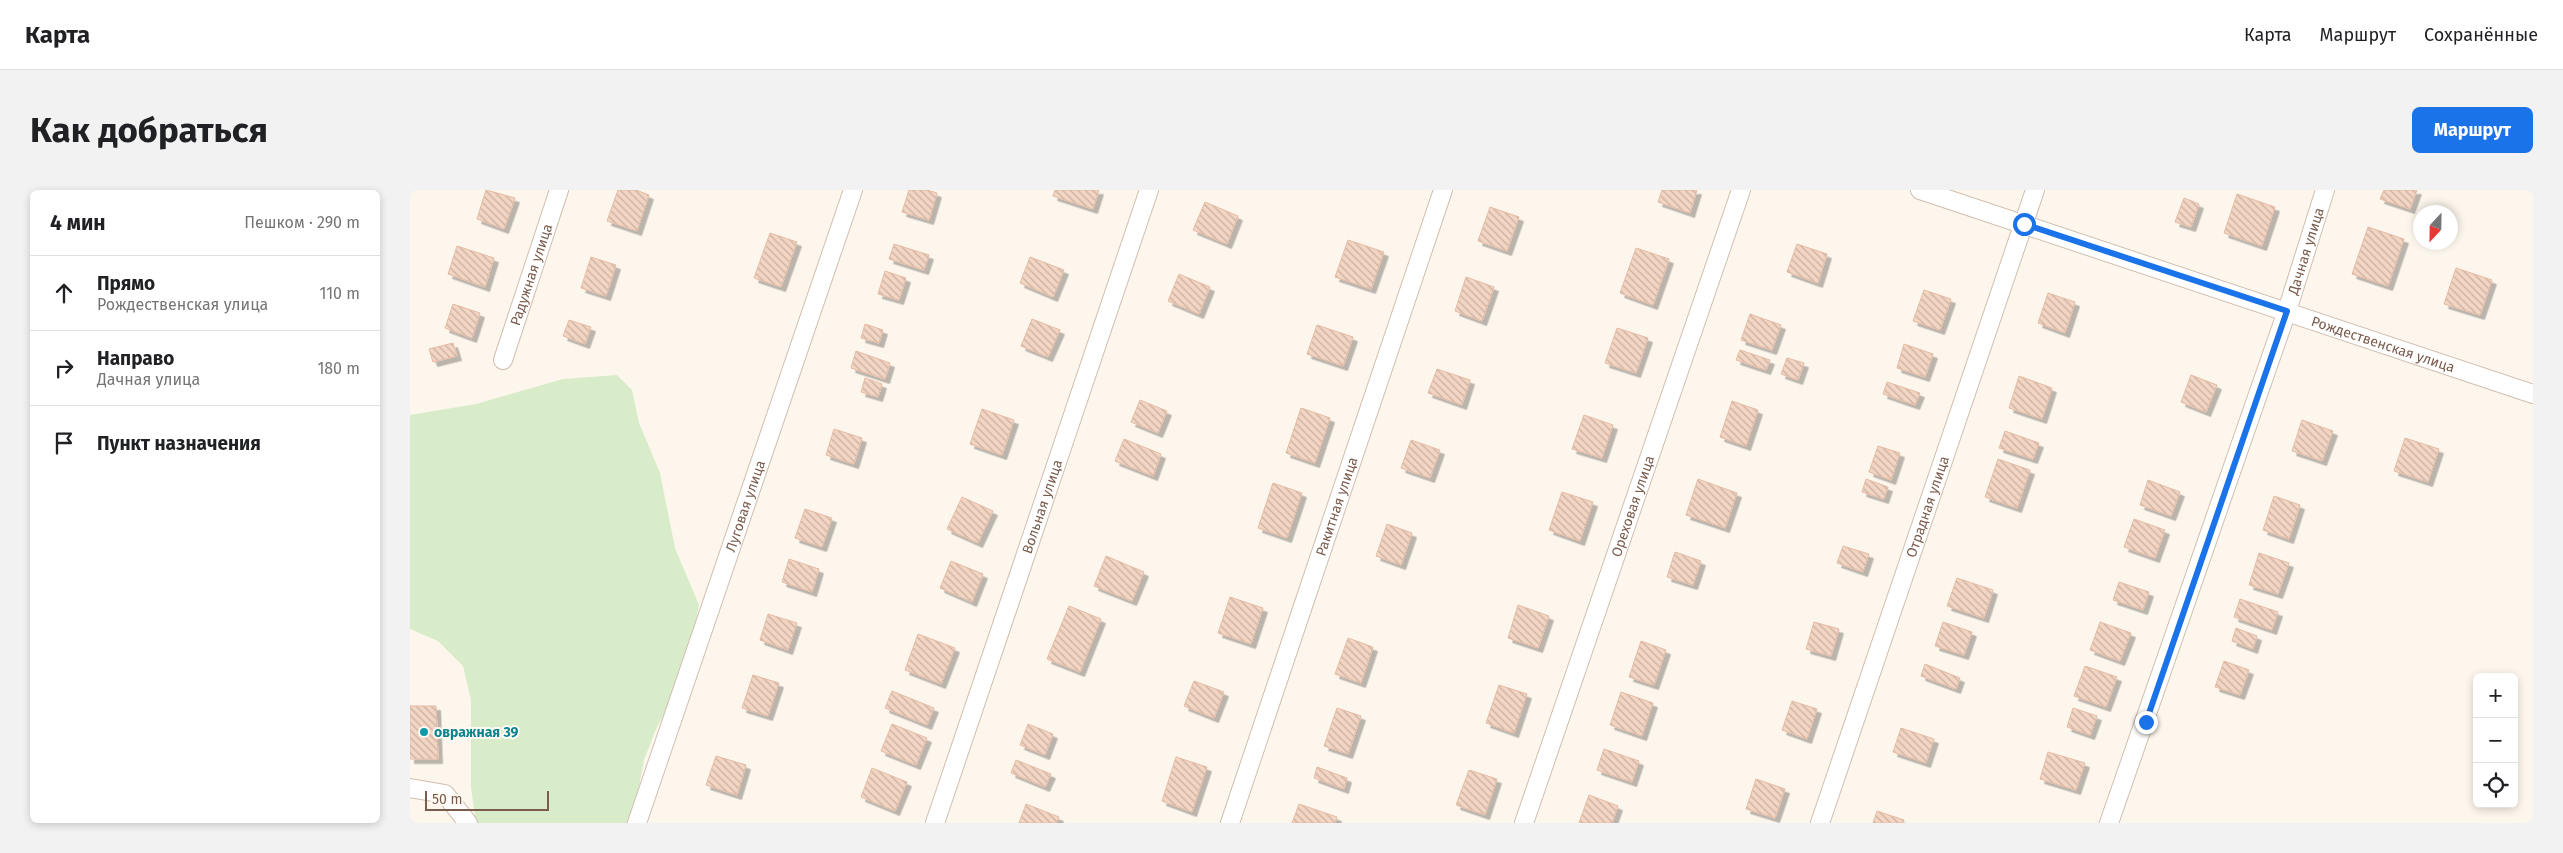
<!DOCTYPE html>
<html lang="ru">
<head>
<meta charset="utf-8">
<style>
  :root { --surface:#fff; --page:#f2f2f2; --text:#202124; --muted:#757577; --line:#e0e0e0; --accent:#1a73e8 }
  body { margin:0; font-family:"Fira Sans",sans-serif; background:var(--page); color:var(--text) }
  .controls { position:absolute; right:15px; bottom:15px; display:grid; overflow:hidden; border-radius:8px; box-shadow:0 2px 8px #0003 }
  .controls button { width:45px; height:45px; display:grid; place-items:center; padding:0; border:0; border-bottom:1px solid var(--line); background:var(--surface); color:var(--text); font:25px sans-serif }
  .compass { position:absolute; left:2003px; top:15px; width:45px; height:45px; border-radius:50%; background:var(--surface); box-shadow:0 2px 8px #0003; rotate:202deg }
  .scale { position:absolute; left:15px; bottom:12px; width:124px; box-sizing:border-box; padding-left:5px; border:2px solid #7a5c4d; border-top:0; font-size:14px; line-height:18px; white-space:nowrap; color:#7a5c4d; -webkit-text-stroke:4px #fffaf3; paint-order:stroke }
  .stop { position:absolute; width:15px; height:15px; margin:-11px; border:4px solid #1a73e8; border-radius:50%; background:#fff }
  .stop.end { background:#1a73e8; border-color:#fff; box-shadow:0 1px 5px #0008 }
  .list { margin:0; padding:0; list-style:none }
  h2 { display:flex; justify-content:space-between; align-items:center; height:65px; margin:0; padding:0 20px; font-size:21px }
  h2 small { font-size:16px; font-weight:400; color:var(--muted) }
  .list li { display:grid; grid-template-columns:32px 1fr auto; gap:15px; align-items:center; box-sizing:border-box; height:75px; padding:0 20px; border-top:1px solid var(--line) }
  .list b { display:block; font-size:19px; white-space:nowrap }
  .list p { margin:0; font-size:16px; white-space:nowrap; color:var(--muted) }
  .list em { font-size:16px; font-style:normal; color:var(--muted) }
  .icon { flex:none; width:28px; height:28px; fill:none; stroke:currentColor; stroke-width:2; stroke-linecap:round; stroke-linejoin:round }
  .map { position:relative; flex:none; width:2123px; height:633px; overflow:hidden; border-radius:8px }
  header { display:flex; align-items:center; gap:30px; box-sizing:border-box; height:70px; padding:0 25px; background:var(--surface); border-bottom:1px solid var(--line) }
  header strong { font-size:24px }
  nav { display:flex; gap:28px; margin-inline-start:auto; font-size:18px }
  .intro { display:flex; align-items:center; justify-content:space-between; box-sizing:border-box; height:120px; padding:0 30px }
  h1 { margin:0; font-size:35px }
  .button { padding:12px 22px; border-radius:8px; background:var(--accent); color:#fff; font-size:18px; font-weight:700 }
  main { display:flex; gap:30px; padding:0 30px }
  aside { flex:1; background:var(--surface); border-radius:8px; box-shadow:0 2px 8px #0003 }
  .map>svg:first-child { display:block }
  .grass { fill:#d8ecc9 }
  .building { fill:url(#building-back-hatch); stroke:#e6bba3; filter:url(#shadow) }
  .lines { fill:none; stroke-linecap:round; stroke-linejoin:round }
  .minor-casing { stroke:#d1beb0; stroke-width:20 }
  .minor { stroke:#fff; stroke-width:18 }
  .route { stroke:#1a73e8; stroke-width:6 }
  .culture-dot { fill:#0f9aa8; stroke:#fffaf3; stroke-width:2 }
  .labels { text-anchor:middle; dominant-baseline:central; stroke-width:4; stroke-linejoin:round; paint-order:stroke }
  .street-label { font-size:14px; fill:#7a5c4d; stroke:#fffaf3 }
  .culture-label { font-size:14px; font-weight:bold; fill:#0d838f; stroke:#fffaf3; text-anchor:start }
</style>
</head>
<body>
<header>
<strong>Карта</strong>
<nav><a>Карта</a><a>Маршрут</a><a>Сохранённые</a></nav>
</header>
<div class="intro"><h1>Как добраться</h1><a class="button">Маршрут</a></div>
<main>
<aside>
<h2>4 мин<small>Пешком · 290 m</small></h2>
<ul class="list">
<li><svg class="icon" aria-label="ahead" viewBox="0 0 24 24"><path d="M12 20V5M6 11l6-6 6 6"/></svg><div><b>Прямо</b><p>Рождественская улица</p></div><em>110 m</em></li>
<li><svg class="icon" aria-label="right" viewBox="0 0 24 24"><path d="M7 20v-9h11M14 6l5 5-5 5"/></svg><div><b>Направо</b><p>Дачная улица</p></div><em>180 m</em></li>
<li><svg class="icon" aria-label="arrive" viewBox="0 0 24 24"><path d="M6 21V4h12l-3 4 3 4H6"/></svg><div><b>Пункт назначения</b></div></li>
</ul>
</aside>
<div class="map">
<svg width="2123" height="633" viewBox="0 0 2123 633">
  <defs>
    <pattern id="building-back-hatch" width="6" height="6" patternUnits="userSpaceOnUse" patternTransform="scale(1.25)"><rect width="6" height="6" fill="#f3d5c3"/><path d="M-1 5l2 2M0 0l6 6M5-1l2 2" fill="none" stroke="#cab0a1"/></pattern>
    <filter id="shadow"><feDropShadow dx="4.5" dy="4.5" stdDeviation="0" flood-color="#0004"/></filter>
  </defs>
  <rect width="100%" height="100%" fill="#fdf6ec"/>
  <path class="grass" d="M207,185L222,200L229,233L250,283L265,358L289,415L280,460L266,502L246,539L234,570L222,633H66L61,598V510L53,476L28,451L0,439V225L66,214L153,189Z"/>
  <g class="building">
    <path d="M76,0L105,8L94,39L67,29Z"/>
    <path d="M208,0H226L239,5L227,41L197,31Z"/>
    <path d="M499,0H517L527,3L519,30L492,22Z"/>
    <path d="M645,0H689L683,19L643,6Z"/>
    <path d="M1252,0H1287L1280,23L1248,12Z"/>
    <path d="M1974,0H2007L2000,19L1970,9Z"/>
    <path d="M1827,4L1865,17L1852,56L1814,43Z"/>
    <path d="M1774,8L1789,14L1781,37L1765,32Z"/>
    <path d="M795,12L828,26L817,54L783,40Z"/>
    <path d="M1080,17L1109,27L1097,61L1068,51Z"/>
    <path d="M1958,37L1994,49L1978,96L1942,84Z"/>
    <path d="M360,43L387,52L371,97L344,88Z"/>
    <path d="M938,50L974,62L961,99L925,87Z"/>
    <path d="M484,54L519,65L514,80L479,69Z"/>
    <path d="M1387,54L1417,64L1408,93L1377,82Z"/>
    <path d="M47,56L84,68L75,97L38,84Z"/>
    <path d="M1226,58L1259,69L1243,115L1210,103Z"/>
    <path d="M181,67L206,75L196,106L171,98Z"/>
    <path d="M620,67L654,80L643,107L610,93Z"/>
    <path d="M2046,78L2082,90L2070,125L2034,114Z"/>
    <path d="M475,81L496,88L489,110L468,104Z"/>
    <path d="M769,84L800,97L789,124L758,111Z"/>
    <path d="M1056,87L1084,97L1072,131L1045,121Z"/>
    <path d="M1514,100L1541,109L1530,140L1503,131Z"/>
    <path d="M1638,103L1665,112L1655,143L1628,133Z"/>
    <path d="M43,114L70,123L62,148L35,138Z"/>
    <path d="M1340,124L1371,135L1362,160L1331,150Z"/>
    <path d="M622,129L650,140L638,167L611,156Z"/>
    <path d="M159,130L181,137L175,154L153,146Z"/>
    <path d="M455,134L473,140L469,153L451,148Z"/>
    <path d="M907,135L943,147L933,176L897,164Z"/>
    <path d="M1207,138L1238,148L1226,183L1195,173Z"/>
    <path d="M43,153L47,166L23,172L19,159Z"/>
    <path d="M1494,154L1523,164L1515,187L1487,178Z"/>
    <path d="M1330,160L1360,170L1356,180L1326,170Z"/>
    <path d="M446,161L480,173L475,189L441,178Z"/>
    <path d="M1377,168L1394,173L1388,190L1371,184Z"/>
    <path d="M1027,179L1060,190L1052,215L1018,203Z"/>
    <path d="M1781,185L1807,195L1796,222L1771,212Z"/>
    <path d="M1609,186L1642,198L1632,229L1599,218Z"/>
    <path d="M455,188L472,194L468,207L451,202Z"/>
    <path d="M1477,192L1510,203L1505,215L1473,204Z"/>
    <path d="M730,210L757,221L748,243L721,232Z"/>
    <path d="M1322,211L1348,220L1336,256L1310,247Z"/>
    <path d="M891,218L920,228L905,273L876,263Z"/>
    <path d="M572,219L604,230L592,265L560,254Z"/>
    <path d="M1174,225L1203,235L1192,268L1162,259Z"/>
    <path d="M1892,230L1923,241L1912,271L1882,261Z"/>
    <path d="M424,239L452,248L444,274L416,265Z"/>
    <path d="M1595,241L1629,253L1623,269L1589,258Z"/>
    <path d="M1995,248L2029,259L2018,292L1984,281Z"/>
    <path d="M714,249L751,264L743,286L705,271Z"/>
    <path d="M1001,250L1030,260L1020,288L991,278Z"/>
    <path d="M1468,256L1490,263L1481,290L1459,282Z"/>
    <path d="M1588,269L1620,280L1607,318L1575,307Z"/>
    <path d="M1288,289L1327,303L1315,338L1276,325Z"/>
    <path d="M1456,289L1478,297L1474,309L1452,302Z"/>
    <path d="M1738,290L1770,302L1761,326L1730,315Z"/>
    <path d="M863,293L892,303L877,348L848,338Z"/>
    <path d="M1152,302L1183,312L1170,351L1139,340Z"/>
    <path d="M1864,306L1890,315L1879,349L1853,340Z"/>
    <path d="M552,307L583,321L568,353L537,339Z"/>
    <path d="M395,319L422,328L412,357L385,348Z"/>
    <path d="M1724,329L1755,340L1745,368L1714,357Z"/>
    <path d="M977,334L1002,343L991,375L966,366Z"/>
    <path d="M1433,356L1459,364L1453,382L1427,373Z"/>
    <path d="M1265,362L1291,371L1283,395L1257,387Z"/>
    <path d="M1849,363L1879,373L1868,404L1839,395Z"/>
    <path d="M696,366L734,382L722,411L684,396Z"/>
    <path d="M379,369L409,379L402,402L372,392Z"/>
    <path d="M541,371L573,384L562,412L530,398Z"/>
    <path d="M1547,388L1583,400L1574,428L1537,416Z"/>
    <path d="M1709,392L1739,402L1733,420L1703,410Z"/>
    <path d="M820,407L853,418L841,454L808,443Z"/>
    <path d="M1830,409L1868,422L1862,440L1824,427Z"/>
    <path d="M1108,415L1139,426L1128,458L1098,448Z"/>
    <path d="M659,416L691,429L670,482L637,469Z"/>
    <path d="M358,424L387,433L378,460L350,450Z"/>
    <path d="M1404,432L1429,439L1421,466L1396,459Z"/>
    <path d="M1533,432L1562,442L1554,465L1525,456Z"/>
    <path d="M1690,432L1721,443L1710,471L1680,460Z"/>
    <path d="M1826,438L1847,446L1843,459L1822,451Z"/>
    <path d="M508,444L545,458L531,494L495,480Z"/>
    <path d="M938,448L963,457L951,493L925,484Z"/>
    <path d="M1231,451L1256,460L1244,495L1219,487Z"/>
    <path d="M1814,471L1839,480L1830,505L1805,497Z"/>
    <path d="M1515,474L1550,488L1546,499L1511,486Z"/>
    <path d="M1675,476L1707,487L1696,517L1664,506Z"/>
    <path d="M343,485L369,493L358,526L332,518Z"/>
    <path d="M784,491L814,502L804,528L774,516Z"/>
    <path d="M1089,495L1117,504L1104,543L1076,533Z"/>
    <path d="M482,501L524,518L517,535L475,518Z"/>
    <path d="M1211,502L1243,513L1232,546L1200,535Z"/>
    <path d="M1382,511L1407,519L1397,549L1372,540Z"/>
    <path d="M0,516H26L28,569H0Z"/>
    <path d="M927,518L951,526L938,564L914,556Z"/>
    <path d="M1663,518L1687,526L1680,545L1657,537Z"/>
    <path d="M482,534L517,548L506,575L471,561Z"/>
    <path d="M618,534L643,544L635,565L610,555Z"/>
    <path d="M1491,538L1524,549L1516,573L1483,562Z"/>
    <path d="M1194,559L1229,571L1222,592L1187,580Z"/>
    <path d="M1638,562L1675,573L1666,600L1630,589Z"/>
    <path d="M306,566L336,575L327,605L296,595Z"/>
    <path d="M766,567L797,577L782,622L752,611Z"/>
    <path d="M606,570L641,584L635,597L601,583Z"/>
    <path d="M907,577L937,588L934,599L904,588Z"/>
    <path d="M462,578L497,592L485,621L451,607Z"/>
    <path d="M1059,580L1087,589L1075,625L1046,615Z"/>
    <path d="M1346,589L1375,599L1365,628L1336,619Z"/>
    <path d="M1179,605L1208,616L1202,633H1169Z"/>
    <path d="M616,614L649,627L646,633H609Z"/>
    <path d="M889,614L927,627L925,633H882Z"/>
    <path d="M1467,621L1494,630L1493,633H1463Z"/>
  </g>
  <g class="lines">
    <defs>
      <g id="minor">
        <path id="s1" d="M1510,0L2123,204"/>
        <path id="s2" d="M93,170L149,0"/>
        <path d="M0,598L35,604L58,633"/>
        <path id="s3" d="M227,633L443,0"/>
        <path id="s4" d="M525,633L739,0"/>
        <path id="s5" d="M820,633L1033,0"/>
        <path id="s6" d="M1114,633L1331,0"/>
        <path id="s7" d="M1410,633L1625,0"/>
        <path id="s8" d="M1699,633L1877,121L1915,0"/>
      </g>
    </defs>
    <use href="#minor" class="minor-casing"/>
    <use href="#minor" class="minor"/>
  </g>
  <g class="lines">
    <path class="route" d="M1614,34L1877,121L1736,532"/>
  </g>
  <circle class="culture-dot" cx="14" cy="542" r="5"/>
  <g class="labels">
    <g class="street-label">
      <text stroke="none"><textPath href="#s8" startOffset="605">Дачная улица</textPath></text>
      <text stroke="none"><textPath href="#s2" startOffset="90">Радужная улица</textPath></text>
      <text stroke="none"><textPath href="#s1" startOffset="488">Рождественская улица</textPath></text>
      <text stroke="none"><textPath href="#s3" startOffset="335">Луговая улица</textPath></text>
      <text stroke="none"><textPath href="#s4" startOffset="334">Вольная улица</textPath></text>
      <text stroke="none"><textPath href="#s5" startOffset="334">Ракитная улица</textPath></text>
      <text stroke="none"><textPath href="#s6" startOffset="335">Ореховая улица</textPath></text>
      <text stroke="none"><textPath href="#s7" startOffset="334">Отрадная улица</textPath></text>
    </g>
    <g class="culture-label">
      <text x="24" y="542">овражная 39</text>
    </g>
  </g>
</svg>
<div class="controls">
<button>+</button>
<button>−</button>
<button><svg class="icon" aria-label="locate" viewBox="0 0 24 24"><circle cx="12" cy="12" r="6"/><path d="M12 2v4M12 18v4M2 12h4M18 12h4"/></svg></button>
</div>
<svg class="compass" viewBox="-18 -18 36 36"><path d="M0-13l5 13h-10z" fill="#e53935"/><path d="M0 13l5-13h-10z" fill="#757577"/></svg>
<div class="scale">50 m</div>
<div class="stop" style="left:1614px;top:34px"></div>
<div class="stop end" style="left:1736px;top:532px"></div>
</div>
</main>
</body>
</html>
